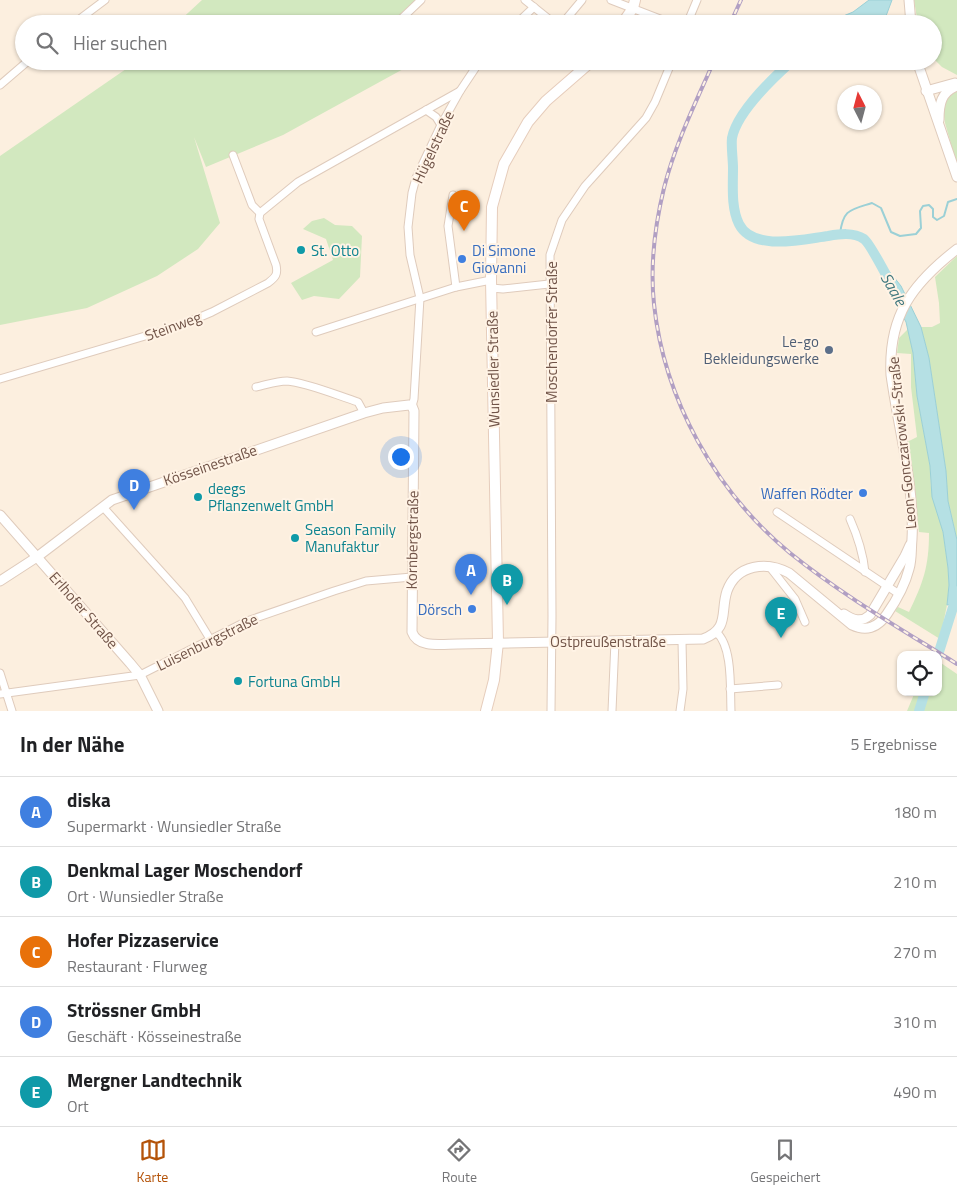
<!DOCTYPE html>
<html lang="de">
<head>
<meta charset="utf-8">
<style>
  :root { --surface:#fff; --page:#f2f2f2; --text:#202124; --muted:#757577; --line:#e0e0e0; --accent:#b45309 }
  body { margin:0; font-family:"Titillium Web",sans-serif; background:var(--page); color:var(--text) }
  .controls { position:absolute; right:15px; bottom:15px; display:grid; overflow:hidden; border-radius:10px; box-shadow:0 1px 4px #0004 }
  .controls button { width:45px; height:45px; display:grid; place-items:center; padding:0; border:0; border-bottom:1px solid var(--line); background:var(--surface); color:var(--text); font:25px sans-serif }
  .compass { position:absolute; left:837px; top:85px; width:45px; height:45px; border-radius:50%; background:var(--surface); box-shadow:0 1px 4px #0004; rotate:354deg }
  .you { position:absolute; left:400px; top:456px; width:18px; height:18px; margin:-12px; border:4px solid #fff; border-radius:50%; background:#1a73e8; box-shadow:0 0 0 8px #1a73e833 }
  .badge { display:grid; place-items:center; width:32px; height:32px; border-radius:50%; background:var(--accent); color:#fff; font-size:16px; font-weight:700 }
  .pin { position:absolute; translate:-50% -41px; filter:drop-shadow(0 1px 2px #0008) }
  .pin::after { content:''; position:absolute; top:26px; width:18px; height:15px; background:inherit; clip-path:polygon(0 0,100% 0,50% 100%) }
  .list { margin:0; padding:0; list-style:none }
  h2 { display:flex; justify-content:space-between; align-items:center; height:65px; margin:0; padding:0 20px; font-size:21px }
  h2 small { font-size:16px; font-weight:400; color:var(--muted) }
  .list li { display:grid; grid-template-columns:32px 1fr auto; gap:15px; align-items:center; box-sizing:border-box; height:70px; padding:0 20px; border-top:1px solid var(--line) }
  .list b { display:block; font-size:19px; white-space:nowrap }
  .list p { margin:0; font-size:16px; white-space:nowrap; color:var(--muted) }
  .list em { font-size:16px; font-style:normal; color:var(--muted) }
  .icon { flex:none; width:28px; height:28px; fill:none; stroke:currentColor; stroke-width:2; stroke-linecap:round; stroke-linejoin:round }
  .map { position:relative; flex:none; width:957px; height:711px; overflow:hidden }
  .search { position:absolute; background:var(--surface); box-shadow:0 1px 4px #0004; left:15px; right:15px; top:15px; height:55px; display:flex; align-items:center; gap:12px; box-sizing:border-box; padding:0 18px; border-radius:28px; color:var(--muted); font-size:19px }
  .sheet { height:415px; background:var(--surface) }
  nav { display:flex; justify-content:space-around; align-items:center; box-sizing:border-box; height:70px; border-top:1px solid var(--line); background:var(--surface); font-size:14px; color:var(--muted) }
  nav a { display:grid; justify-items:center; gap:2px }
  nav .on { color:var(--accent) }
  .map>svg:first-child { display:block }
  .green { fill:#d2e8bf }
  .water { fill:#b5e0e4; stroke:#9bd0d6 }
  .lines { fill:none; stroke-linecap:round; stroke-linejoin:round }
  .stream { stroke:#9bd0d6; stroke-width:2 }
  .river { stroke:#b5e0e4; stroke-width:10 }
  .minor-casing { stroke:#dfcbbc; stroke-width:9 }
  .tertiary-casing { stroke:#dfcbbc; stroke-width:11 }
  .secondary-casing { stroke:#e6cdbc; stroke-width:12 }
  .minor { stroke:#fff; stroke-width:7 }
  .tertiary { stroke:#fff; stroke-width:9 }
  .secondary { stroke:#fff; stroke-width:10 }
  .rail-casing { stroke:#b19fc3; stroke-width:4 }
  .rail { stroke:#fff3e5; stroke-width:2; stroke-dasharray:5.5; stroke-linecap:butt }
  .culture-dot { fill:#0f9aa8; stroke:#fff3e5; stroke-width:2 }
  .shop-dot { fill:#3f7fe0; stroke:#fff3e5; stroke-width:2 }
  .service-dot { fill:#5c6f8a; stroke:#fff3e5; stroke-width:2 }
  .labels { text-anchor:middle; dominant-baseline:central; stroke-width:4; stroke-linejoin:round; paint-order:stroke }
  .street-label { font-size:15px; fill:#715448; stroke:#fff3e5 }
  .culture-label { font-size:15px; fill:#0d838f; stroke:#fff3e5; text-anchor:start }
  .shop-label { font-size:15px; fill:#366cbe; stroke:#fff3e5; text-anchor:end }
  .service-label { font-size:15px; fill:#4e5e75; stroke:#fff3e5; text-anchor:end }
  .water-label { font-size:16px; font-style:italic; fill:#3f777e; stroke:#fff3e5 }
</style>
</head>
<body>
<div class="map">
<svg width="957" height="711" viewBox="0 0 957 711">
  <rect width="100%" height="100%" fill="#fcefdf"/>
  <g class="green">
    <path d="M202,0H415L397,21L398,24H176Z"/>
    <path d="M914,0H957V75L942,67L933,58V24H918Z"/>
    <path d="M134,61L416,62L283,135L206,167L194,137L220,223L198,249L157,276L87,308L0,325V156L126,69Z"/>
    <path d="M957,89V165L945,123L942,102Z"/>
    <path d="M324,218L335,225L352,226L362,236L360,277L339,299L314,296L302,300L291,283L333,260L326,239L303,229L312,221Z"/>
    <path d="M957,256V540L948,501L946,471L929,358L921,327H932L940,323L939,303L935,277Z"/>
    <path d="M908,329L913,353L917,396L930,466L931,488L943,532L948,568L949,585L947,605L940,639L895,611L898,607L909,612C923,583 929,567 929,533L919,532L907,442L917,437L911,387V354L897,353L899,338Z"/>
    <path d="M938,661L957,674V711H907L915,692H938Z"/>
  </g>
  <g class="water">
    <path d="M869,0H892L883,24H824L853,12Z"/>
    <path d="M889,271L901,286L921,327L929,358L946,471L948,501L957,540V603L947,605L949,585L948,568L943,532L932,497L930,466L917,396L913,353L906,322L891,295Z"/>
  </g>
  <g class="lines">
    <path class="stream" d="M840,234C843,209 850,210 872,203L881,208L891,232L900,236L916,234L921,228L920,211L923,206L929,205L933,209V217L937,220L944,216L948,202L957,199"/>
    <g class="river">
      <path d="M792,61C773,78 737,112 732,138C731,147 733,159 733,168C733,186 731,208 739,224C753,252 804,239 828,236C840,234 853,232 864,239C871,244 891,285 897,295"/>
      <path d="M938,655L954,604L955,591"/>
      <path d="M919,711L925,692"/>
    </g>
    <defs>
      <g id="minor">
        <path d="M525,0L555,24"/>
        <path d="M611,0L673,24"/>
        <path d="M399,21L421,0"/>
        <path d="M73,24L105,0"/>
        <path d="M516,24L534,7"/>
        <path d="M562,24L582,0"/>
        <path d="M687,24L697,0"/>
        <path d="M0,85L28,61"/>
        <path d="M426,110L436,117L441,125"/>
        <path d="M233,155L252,205L260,213"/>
        <path d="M453,195L448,226L456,287"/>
        <path d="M491,288L503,289L549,284"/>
        <path d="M316,332L456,287L491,280"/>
        <path d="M0,379L179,326L212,312L268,283C276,277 278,274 276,265L259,219L260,213L298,182L460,91"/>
        <path d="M256,387C266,385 276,381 287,381C305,382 339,396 358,402L364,413"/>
        <path d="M412,406L414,399L420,298L410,255L408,227L412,193L416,178L441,125L460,91L480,61"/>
        <path d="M103,507L185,598L210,639"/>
        <path d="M777,512L899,594"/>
        <path d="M850,519C858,537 863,552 865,572"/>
        <path d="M769,566L795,599L805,622"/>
        <path d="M716,632C733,646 730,689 731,711"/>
        <path d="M0,673L12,711"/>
        <path d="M730,689L778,685"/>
        <path d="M0,694L140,675L247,621L334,591L366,581L412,577"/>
        <path d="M551,711L552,616L550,255L562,220L585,186L646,118L655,102L672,61"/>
        <path d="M612,711L615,641"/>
        <path d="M680,711L683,689L682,641"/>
      </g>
      <g id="tertiary">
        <path d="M909,0L911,24"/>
        <path d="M917,61L957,177"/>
        <path d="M926,91L955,83"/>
        <path d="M939,120C939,104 941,92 957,86"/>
        <path d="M0,515L130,663L140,675L158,711"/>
        <path d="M0,581L37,557L112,500L364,413L383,408L409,405L412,406L414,411L412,632C418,649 443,644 458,644L703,639C730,629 720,612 727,591C737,564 767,561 789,573L852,625C867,632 878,627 887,614C896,601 905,585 909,569C912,559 911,549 912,539C915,487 898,427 891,375C888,316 912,284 957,249"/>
        <path d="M844,614C853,620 861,623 870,615L905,556L910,545"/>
      </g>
      <g id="secondary">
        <path d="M622,24L633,8L635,0"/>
        <path d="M486,711L494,680L498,642L491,280L492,207L504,164L528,122L546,101L592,61"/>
      </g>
    </defs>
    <use href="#minor" class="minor-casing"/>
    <use href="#tertiary" class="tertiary-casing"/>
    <use href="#secondary" class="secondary-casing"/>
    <use href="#minor" class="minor"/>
    <use href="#tertiary" class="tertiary"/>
    <use href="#secondary" class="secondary"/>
    <defs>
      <g id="rail">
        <path d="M730,24L741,0"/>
        <path d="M714,61C696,102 675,144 664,188C655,225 650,266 654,304C664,400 716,492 790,553C842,595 901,629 957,664"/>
      </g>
    </defs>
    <use href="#rail" class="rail-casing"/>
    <use href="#rail" class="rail"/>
  </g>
  <g class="culture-dot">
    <circle cx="301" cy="250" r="5"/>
    <circle cx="198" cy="497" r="5"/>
    <circle cx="295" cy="538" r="5"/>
    <circle cx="238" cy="681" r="5"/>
  </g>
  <g class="shop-dot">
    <circle cx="462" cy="259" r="5"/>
    <circle cx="863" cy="493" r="5"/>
    <circle cx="472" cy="609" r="5"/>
  </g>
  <circle class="service-dot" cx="829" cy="350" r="5"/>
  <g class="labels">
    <g class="street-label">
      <text transform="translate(433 147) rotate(-65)">Hügelstraße</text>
      <text transform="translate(173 326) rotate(-20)">Steinweg</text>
      <text transform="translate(551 332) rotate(-90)">Moschendorfer Straße</text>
      <text transform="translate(493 369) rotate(-91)">Wunsiedler Straße</text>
      <text transform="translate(902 443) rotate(-96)">Leon-Gonczarowski-Straße</text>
      <text transform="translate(210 465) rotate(-19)">Kösseinestraße</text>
      <text transform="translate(412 540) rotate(-89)">Kornbergstraße</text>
      <text transform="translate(84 610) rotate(49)">Erlhofer Straße</text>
      <text x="608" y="641">Ostpreußenstraße</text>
      <text transform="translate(207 642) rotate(-26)">Luisenburgstraße</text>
    </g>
    <g class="culture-label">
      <text x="311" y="250">St. Otto</text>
      <text x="208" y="488">deegs<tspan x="208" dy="17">Pflanzenwelt GmbH</tspan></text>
      <text x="305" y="529">Season Family<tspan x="305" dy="17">Manufaktur</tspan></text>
      <text x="248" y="681">Fortuna GmbH</text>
    </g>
    <g class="shop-label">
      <text x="472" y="250" text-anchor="start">Di Simone<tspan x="472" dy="17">Giovanni</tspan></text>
      <text x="853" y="493">Waffen Rödter</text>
      <text x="462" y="609">Dörsch</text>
    </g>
    <g class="service-label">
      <text x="819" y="341">Le-go<tspan x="819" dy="17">Bekleidungswerke</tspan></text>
    </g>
    <g class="water-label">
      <text transform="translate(894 289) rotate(60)">Saale</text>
    </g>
  </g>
</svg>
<div class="controls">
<button><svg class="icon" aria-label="locate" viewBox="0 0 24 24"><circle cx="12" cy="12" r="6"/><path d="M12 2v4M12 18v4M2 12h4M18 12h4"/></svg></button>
</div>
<svg class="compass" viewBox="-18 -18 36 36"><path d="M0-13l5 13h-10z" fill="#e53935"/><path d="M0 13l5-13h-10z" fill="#757577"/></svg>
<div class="you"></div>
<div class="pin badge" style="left:471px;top:595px;background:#3f7fe0">A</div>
<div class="pin badge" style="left:507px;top:605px;background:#0f9aa8">B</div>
<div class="pin badge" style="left:464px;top:231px;background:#e8710a">C</div>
<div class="pin badge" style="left:134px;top:510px;background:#3f7fe0">D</div>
<div class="pin badge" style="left:781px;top:638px;background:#0f9aa8">E</div>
<div class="search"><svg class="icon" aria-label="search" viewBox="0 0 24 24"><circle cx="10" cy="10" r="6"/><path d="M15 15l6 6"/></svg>Hier suchen</div>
</div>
<section class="sheet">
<h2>In der Nähe<small>5 Ergebnisse</small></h2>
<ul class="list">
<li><span class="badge" style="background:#3f7fe0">A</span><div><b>diska</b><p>Supermarkt · Wunsiedler Straße</p></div><em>180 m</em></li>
<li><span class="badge" style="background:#0f9aa8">B</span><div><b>Denkmal Lager Moschendorf</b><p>Ort · Wunsiedler Straße</p></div><em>210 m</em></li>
<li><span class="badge" style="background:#e8710a">C</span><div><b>Hofer Pizzaservice</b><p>Restaurant · Flurweg</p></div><em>270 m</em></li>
<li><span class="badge" style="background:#3f7fe0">D</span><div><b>Strössner GmbH</b><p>Geschäft · Kösseinestraße</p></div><em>310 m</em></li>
<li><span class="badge" style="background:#0f9aa8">E</span><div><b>Mergner Landtechnik</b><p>Ort</p></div><em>490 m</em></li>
</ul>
</section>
<nav>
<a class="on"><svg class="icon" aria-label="map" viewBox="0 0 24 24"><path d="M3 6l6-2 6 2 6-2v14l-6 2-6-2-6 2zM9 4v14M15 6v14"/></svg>Karte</a>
<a><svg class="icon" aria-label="directions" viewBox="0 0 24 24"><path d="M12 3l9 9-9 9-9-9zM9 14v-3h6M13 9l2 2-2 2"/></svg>Route</a>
<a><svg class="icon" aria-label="saved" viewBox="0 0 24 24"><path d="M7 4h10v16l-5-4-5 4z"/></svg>Gespeichert</a>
</nav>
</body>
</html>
